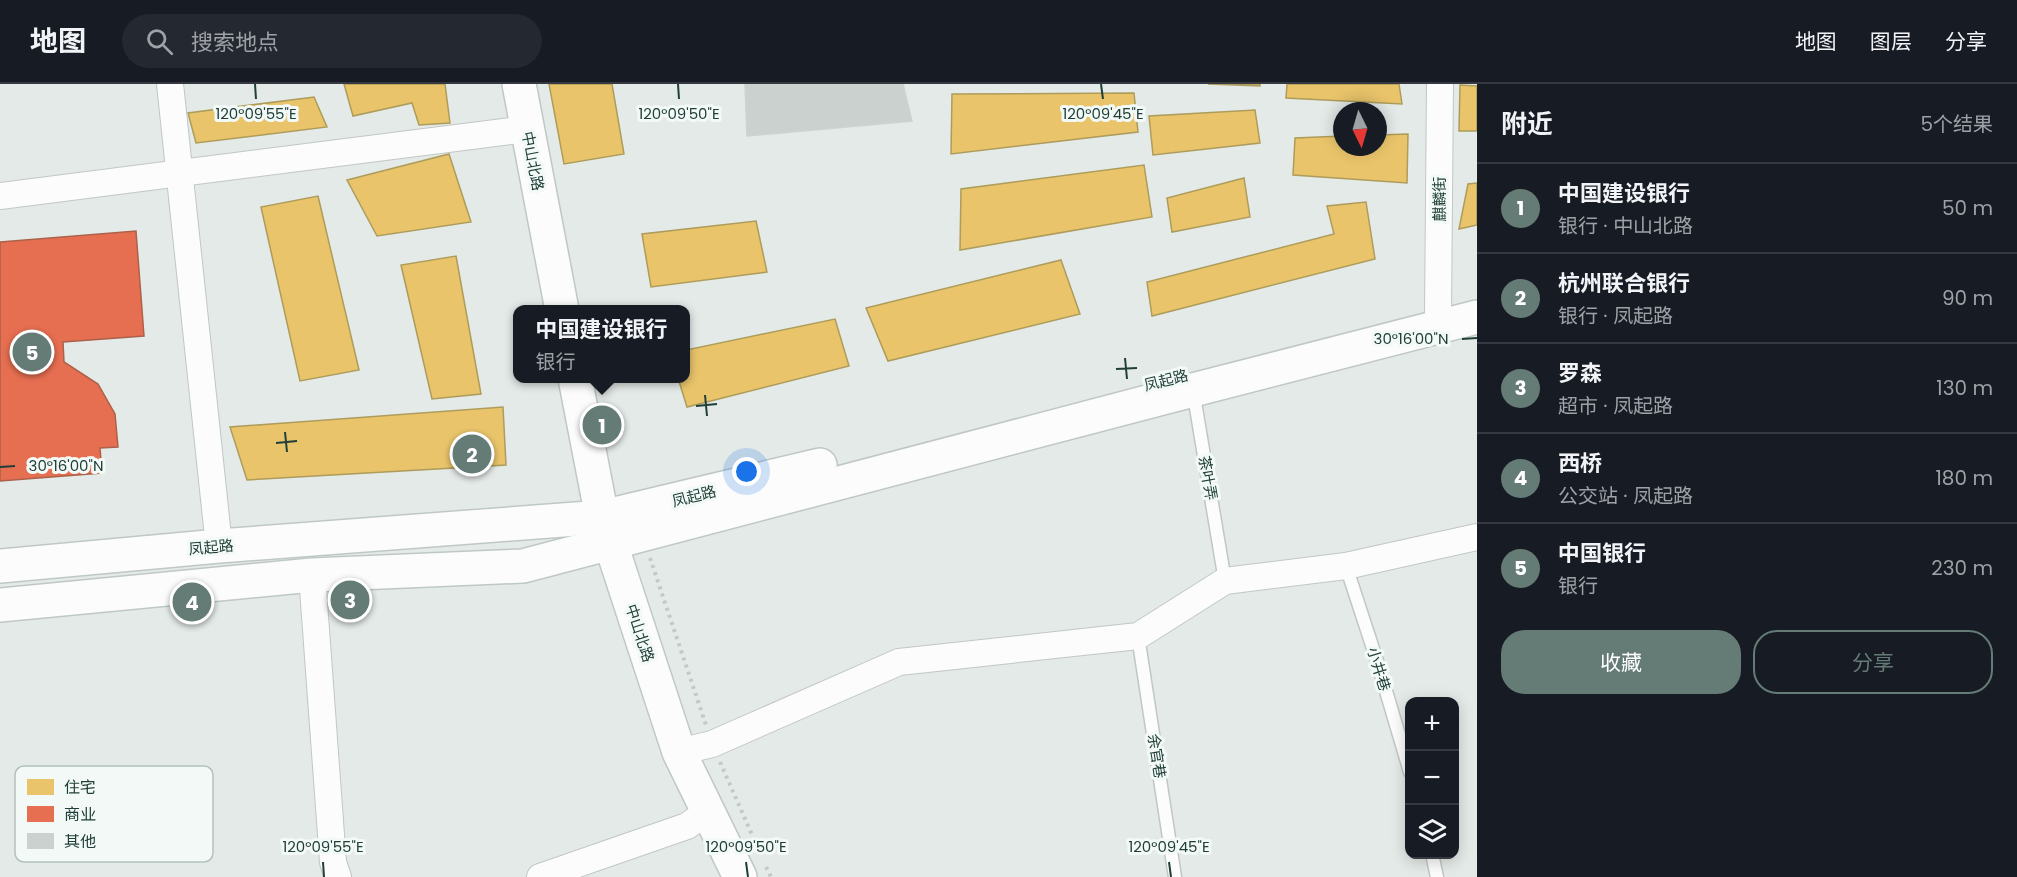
<!DOCTYPE html>
<html lang="zh">
<head>
<meta charset="utf-8">
<style>
  :root { --surface:#171b24; --page:#242831; --text:#f1f3f6; --muted:#9ea1a6; --line:#363941; --accent:#657b75 }
  body { margin:0; font-family:Poppins,"Noto Sans SC",sans-serif; background:var(--page); color:var(--text) }
  .controls { position:absolute; right:18px; bottom:18px; display:grid; overflow:hidden; border-radius:12px; box-shadow:0 3px 15px #0003 }
  .controls button { width:54px; height:54px; display:grid; place-items:center; padding:0; border:0; border-bottom:2px solid var(--line); background:var(--surface); color:var(--text); font:30px sans-serif }
  .compass { position:absolute; left:1333px; top:18px; width:54px; height:54px; border-radius:50%; background:var(--surface); box-shadow:0 3px 15px #0003; rotate:175deg }
  .you { position:absolute; left:747px; top:388px; width:21px; height:21px; margin:-15px; border:4px solid #fff; border-radius:50%; background:#1a73e8; box-shadow:0 0 0 9px #1a73e833 }
  .badge { display:grid; place-items:center; width:39px; height:39px; border-radius:50%; background:var(--accent); color:#fff; font-size:20px; font-weight:700 }
  .pin { position:absolute; translate:-50% -50%; border:3px solid #fff; box-shadow:0 2px 6px #0006 }
  .popup { position:absolute; left:513px; top:221px; width:177px; height:78px; box-sizing:border-box; display:grid; place-content:center; border-radius:12px; background:var(--surface); filter:drop-shadow(0 2px 4px #0005); font-size:20px; white-space:nowrap; color:var(--muted) }
  .popup b { font-size:22px; color:var(--text) }
  .popup::after { content:''; position:absolute; left:50%; top:100%; margin-left:-12px; border:12px solid transparent; border-top-color:var(--surface) }
  .list { margin:0; padding:0; list-style:none }
  h2 { display:flex; justify-content:space-between; align-items:center; height:78px; margin:0; padding:0 24px; font-size:26px }
  h2 small { font-size:20px; font-weight:400; color:var(--muted) }
  .list li { display:grid; grid-template-columns:39px 1fr auto; gap:18px; align-items:center; box-sizing:border-box; height:90px; padding:0 24px; border-top:2px solid var(--line) }
  .list b { display:block; font-size:22px; white-space:nowrap }
  .list p { margin:0; font-size:20px; white-space:nowrap; color:var(--muted) }
  .list em { font-size:20px; font-style:normal; color:var(--muted) }
  .actions { display:flex; gap:12px; padding:18px 24px }
  .actions a { flex:1; padding:14px 0; border:2px solid var(--accent); border-radius:24px; text-align:center; font-size:21px; color:var(--accent) }
  .actions .main { background:var(--accent); color:#fff }
  .icon { flex:none; width:33px; height:33px; fill:none; stroke:currentColor; stroke-width:2; stroke-linecap:round; stroke-linejoin:round }
  .map { position:relative; flex:none; width:1477px; height:793px; overflow:hidden }
  header { display:flex; align-items:center; gap:36px; box-sizing:border-box; height:84px; padding:0 30px; background:var(--surface); border-bottom:2px solid var(--line) }
  header strong { font-size:28px }
  nav { display:flex; gap:33px; margin-inline-start:auto; font-size:21px }
  .search { width:420px; height:54px; background:var(--page); display:flex; align-items:center; gap:15px; box-sizing:border-box; padding:0 21px; border-radius:33px; color:var(--muted); font-size:22px }
  main { display:flex }
  aside { flex:1; background:var(--surface) }
  .map>svg:first-child { display:block }
  .homes { fill:#e9c46a; stroke:#ad9c5b; stroke-width:1.5 }
  .shops { fill:#e76f51; stroke:#ab614a; stroke-width:1.5 }
  .building { fill:#cbd1cf; stroke:#cdd3d0; stroke-width:1.5 }
  .lines { fill:none; stroke-linecap:round; stroke-linejoin:round }
  .lane-casing { stroke:#c1c7c4; stroke-width:15 }
  .street-casing { stroke:#c1c7c4; stroke-width:28 }
  .secondary-casing { stroke:#bfc8c5; stroke-width:36 }
  .path { stroke:#c0cac8; stroke-width:4; stroke-dasharray:3 4.5; stroke-linecap:butt }
  .lane { stroke:#fbfcfb; stroke-width:12 }
  .street { stroke:#fbfcfb; stroke-width:26 }
  .secondary { stroke:#fbfcfb; stroke-width:33 }
  .ticks { fill:none; stroke:#203f38; stroke-width:2 }
  .labels { text-anchor:middle; dominant-baseline:central; stroke-width:6; stroke-linejoin:round; paint-order:stroke }
  .street-label { font-size:15px; fill:#203f38; stroke:#f2f9f6 }
  .key { fill:#f2f9f6; stroke:#b3c1bd; stroke-width:1.5 }
  .key-label { font-size:16px; fill:#203f38 }
  .ticks-label { font-size:15px; text-anchor:middle; fill:#203f38; stroke:#f2f9f6; stroke-width:6; stroke-linejoin:round; paint-order:stroke }
</style>
</head>
<body>
<header>
<strong>地图</strong>
<div class="search"><svg class="icon" aria-label="search" viewBox="0 0 24 24"><circle cx="10" cy="10" r="6"/><path d="M15 15l6 6"/></svg>搜索地点</div>
<nav><a>地图</a><a>图层</a><a>分享</a></nav>
</header>
<main>
<div class="map">
<svg width="1477" height="793" viewBox="0 0 1477 793">
  <rect width="100%" height="100%" fill="#e4eae7"/>
  <g class="homes">
    <path d="M344,0H445L450,39L419,41L412,19L353,32Z"/>
    <path d="M549,0H612L624,70L564,80Z"/>
    <path d="M1208,0H1260V2Z"/>
    <path d="M1287,0H1399L1402,20L1286,14Z"/>
    <path d="M1460,1L1477,2V47H1459Z"/>
    <path d="M1134,9L1138,48L951,70L952,10Z"/>
    <path d="M314,13L327,43L196,59L188,29Z"/>
    <path d="M1255,26L1260,59L1153,71L1149,32Z"/>
    <path d="M1408,50L1407,99L1293,91L1295,54L1342,52V63H1378V51Z"/>
    <path d="M449,70L471,138L377,152L347,96Z"/>
    <path d="M1144,81L1152,133L960,166L961,105Z"/>
    <path d="M1244,94L1250,133L1172,148L1167,114Z"/>
    <path d="M1477,99V141L1459,145L1468,100Z"/>
    <path d="M318,112L359,286L300,297L261,123Z"/>
    <path d="M1366,118L1375,175L1152,232L1147,198L1334,150L1327,122Z"/>
    <path d="M756,137L767,188L651,203L642,150Z"/>
    <path d="M456,172L481,310L432,315L401,181Z"/>
    <path d="M1061,176L1080,230L888,277L866,224Z"/>
    <path d="M835,235L849,282L687,323L678,294H686V266Z"/>
    <path d="M503,323L506,381L247,396L230,343Z"/>
  </g>
  <path class="shops" d="M136,147L144,252L63,258L64,278L98,300L115,330L118,363L100,364L102,389L0,397V158Z"/>
  <path class="building" d="M745,0H903L912,37L747,52Z"/>
  <g class="lines">
    <defs>
      <g id="lane">
        <path d="M1193,306L1225,497"/>
        <path d="M1346,482L1378,580L1410,688"/>
        <path d="M1138,552L1175,793"/>
        <path d="M1432,770L1437,793"/>
      </g>
      <g id="street">
        <path d="M170,0L219,462"/>
        <path d="M0,112L527,45"/>
        <path d="M1438,230L1440,0"/>
        <path d="M312,491L333,778L338,793"/>
        <path d="M679,668L712,660L899,578L1138,552L1225,497L1346,482L1477,453"/>
        <path d="M540,793L687,742L707,728"/>
      </g>
      <g id="secondary">
        <path d="M519,0L562,226"/>
        <path d="M575,294L602,433L679,668L740,793"/>
        <path d="M0,482L219,462L602,433L820,381"/>
        <path d="M0,521L312,491L523,482L1193,306L1477,233"/>
      </g>
    </defs>
    <use href="#lane" class="lane-casing"/>
    <use href="#street" class="street-casing"/>
    <use href="#secondary" class="secondary-casing"/>
    <g class="path">
      <path d="M650,474L706,641"/>
      <path d="M720,678L757,762"/>
      <path d="M766,783L771,793"/>
    </g>
    <use href="#lane" class="lane"/>
    <use href="#street" class="street"/>
    <use href="#secondary" class="secondary"/>
  </g>
  <path class="ticks" d="M255,0L256,15M678,0L679,15M1101,0L1103,15M1462,255L1477,254M1125,274L1127,295M1116,285L1137,284M705,311L707,332M696,322L717,320M285,348L287,368M276,359L297,357M0,383L15,382M323,778L324,793M746,778L748,793M1169,778L1171,793"/>
  <g class="labels">
    <g class="street-label">
      <text transform="translate(533 77) rotate(79)">中山北路</text>
      <text transform="translate(1439 115) rotate(-90)">麒麟街</text>
      <text transform="translate(1166 296) rotate(-14)">凤起路</text>
      <text transform="translate(1208 394) rotate(80)">茶叶弄</text>
      <text transform="translate(694 412) rotate(-14)">凤起路</text>
      <text transform="translate(211 463) rotate(-5)">凤起路</text>
      <text transform="translate(640 549) rotate(72)">中山北路</text>
      <text transform="translate(1379 585) rotate(73)">小井巷</text>
      <text transform="translate(1157 672) rotate(81)">余官巷</text>
    </g>
  </g>
  <rect x="15" y="682" width="198" height="96" rx="9" class="key"/>
  <rect x="27" y="695" width="27" height="16" fill="#e9c46a"/>
  <rect x="27" y="722" width="27" height="16" fill="#e76f51"/>
  <rect x="27" y="749" width="27" height="16" fill="#cbd1cf"/>
  <g class="key-label">
    <text x="64" y="709">住宅</text>
    <text x="64" y="736">商业</text>
    <text x="64" y="763">其他</text>
  </g>
  <g class="ticks-label">
    <text x="256" y="35">120°09'55"E</text>
    <text x="679" y="35">120°09'50"E</text>
    <text x="1103" y="35">120°09'45"E</text>
    <text x="1411" y="260">30°16'00"N</text>
    <text x="66" y="387">30°16'00"N</text>
    <text x="323" y="768">120°09'55"E</text>
    <text x="746" y="768">120°09'50"E</text>
    <text x="1169" y="768">120°09'45"E</text>
  </g>
</svg>
<div class="controls">
<button>+</button>
<button>−</button>
<button><svg class="icon" aria-label="layers" viewBox="0 0 24 24"><path d="M12 4l9 5-9 5-9-5zM3 14l9 5 9-5"/></svg></button>
</div>
<svg class="compass" viewBox="-18 -18 36 36"><path d="M0-13l5 13h-10z" fill="#e53935"/><path d="M0 13l5-13h-10z" fill="#9ea1a6"/></svg>
<div class="you"></div>
<div class="pin badge" style="left:602px;top:341px">1</div>
<div class="popup"><b>中国建设银行</b>银行</div>
<div class="pin badge" style="left:472px;top:370px">2</div>
<div class="pin badge" style="left:350px;top:516px">3</div>
<div class="pin badge" style="left:192px;top:518px">4</div>
<div class="pin badge" style="left:32px;top:268px">5</div>
</div>
<aside>
<h2>附近<small>5个结果</small></h2>
<ul class="list">
<li><span class="badge">1</span><div><b>中国建设银行</b><p>银行 · 中山北路</p></div><em>50 m</em></li>
<li><span class="badge">2</span><div><b>杭州联合银行</b><p>银行 · 凤起路</p></div><em>90 m</em></li>
<li><span class="badge">3</span><div><b>罗森</b><p>超市 · 凤起路</p></div><em>130 m</em></li>
<li><span class="badge">4</span><div><b>西桥</b><p>公交站 · 凤起路</p></div><em>180 m</em></li>
<li><span class="badge">5</span><div><b>中国银行</b><p>银行</p></div><em>230 m</em></li>
</ul>
<div class="actions"><a class="main">收藏</a><a>分享</a></div>
</aside>
</main>
</body>
</html>
